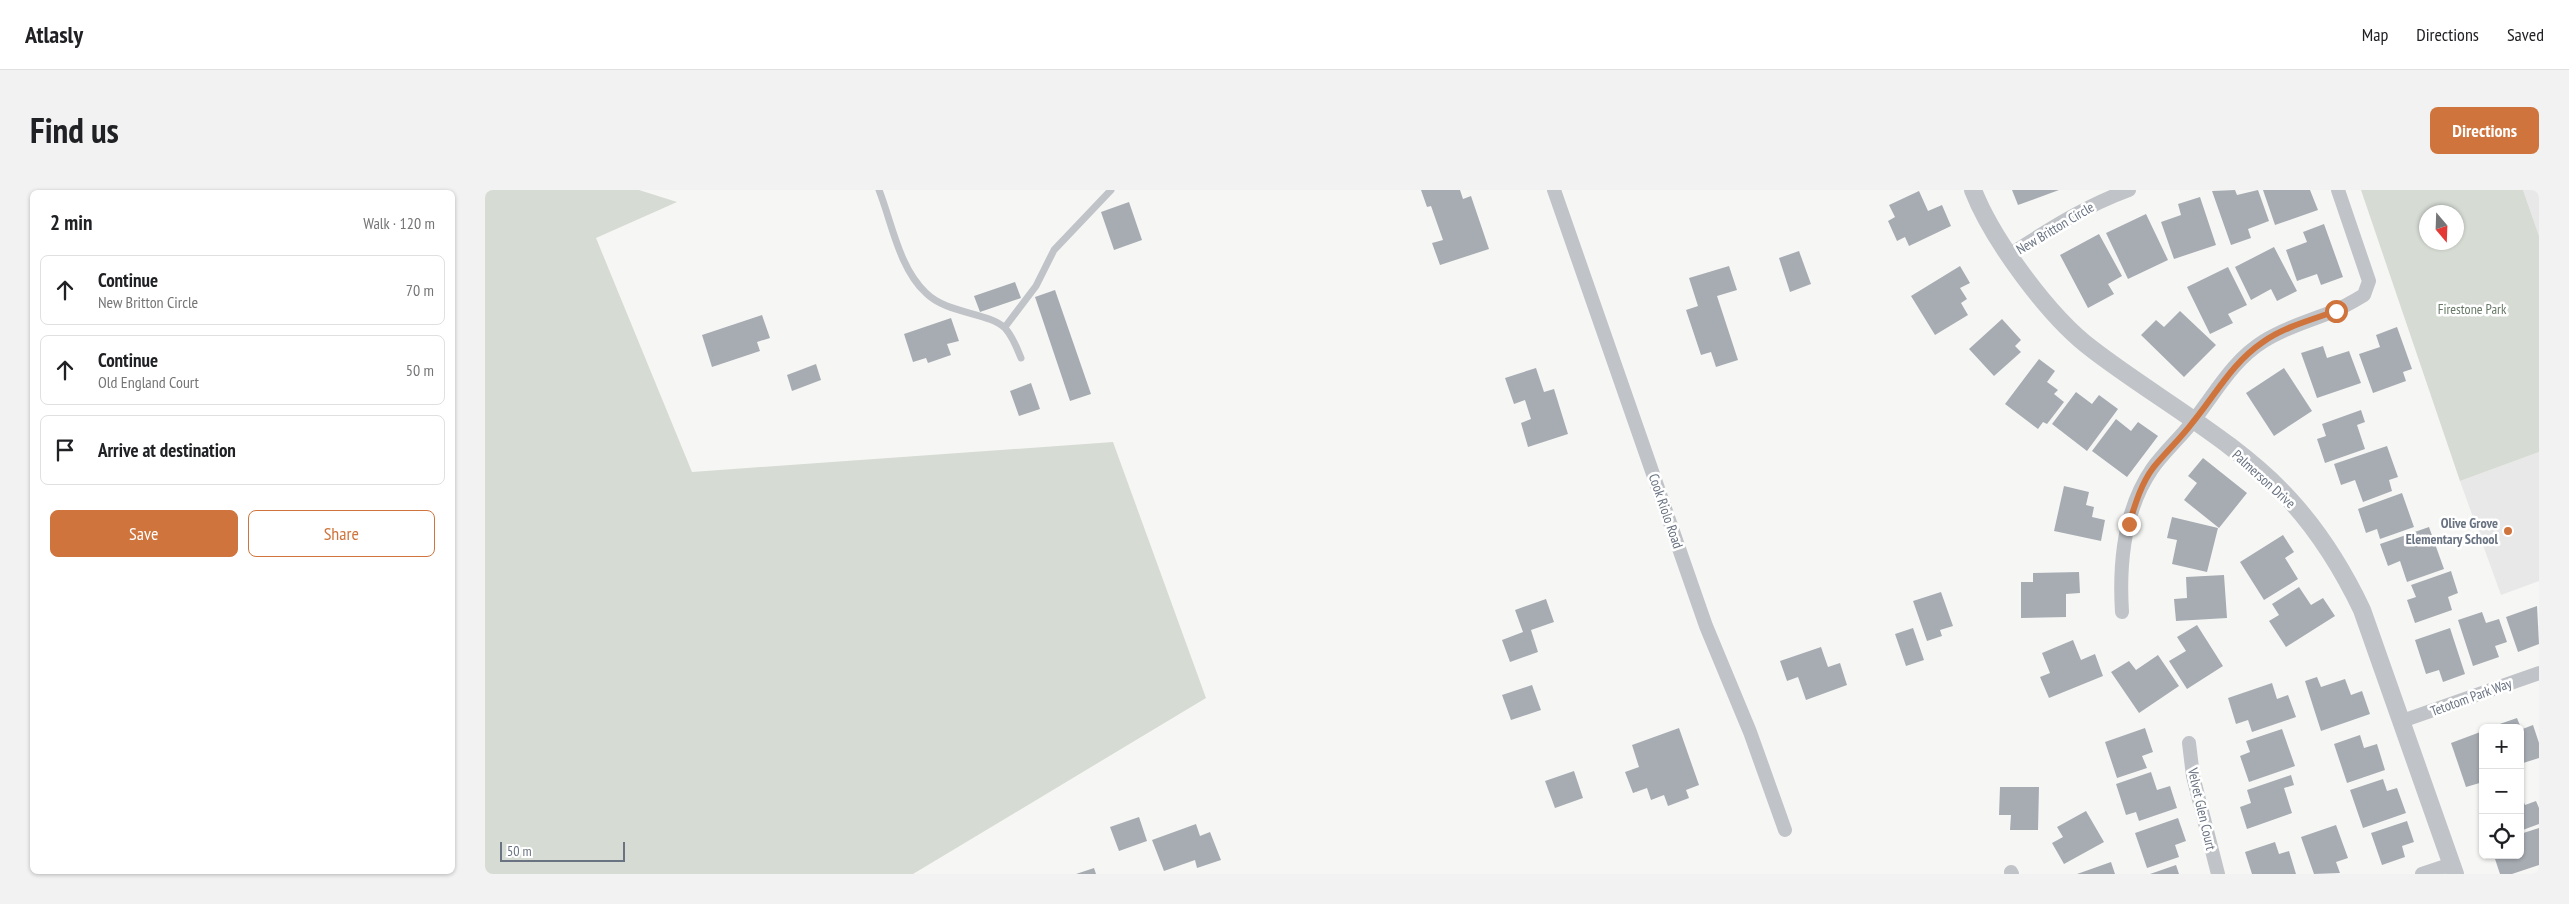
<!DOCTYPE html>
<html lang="en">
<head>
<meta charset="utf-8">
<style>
  :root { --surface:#fff; --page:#f2f2f2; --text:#202124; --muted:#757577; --line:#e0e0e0; --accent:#cf743c }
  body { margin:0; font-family:"PT Sans Narrow",sans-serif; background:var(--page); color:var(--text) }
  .controls { position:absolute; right:15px; bottom:15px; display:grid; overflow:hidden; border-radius:8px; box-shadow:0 1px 4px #0004 }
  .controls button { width:45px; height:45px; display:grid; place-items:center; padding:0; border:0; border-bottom:1px solid var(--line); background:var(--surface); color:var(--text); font:25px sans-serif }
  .compass { position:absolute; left:1934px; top:15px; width:45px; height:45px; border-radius:50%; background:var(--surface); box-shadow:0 1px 4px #0004; rotate:161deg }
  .scale { position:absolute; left:15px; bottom:12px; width:125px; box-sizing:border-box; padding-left:5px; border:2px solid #697382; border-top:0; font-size:14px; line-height:18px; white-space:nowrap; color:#697382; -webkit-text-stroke:4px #fff; paint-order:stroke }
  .stop { position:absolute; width:15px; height:15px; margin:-11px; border:4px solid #cf743c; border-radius:50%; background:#fff }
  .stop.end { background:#cf743c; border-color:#fff; box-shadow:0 1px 5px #0008 }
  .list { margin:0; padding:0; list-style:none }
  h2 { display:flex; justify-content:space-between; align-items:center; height:65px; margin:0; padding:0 20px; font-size:21px }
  h2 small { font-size:16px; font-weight:400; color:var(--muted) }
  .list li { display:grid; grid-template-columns:32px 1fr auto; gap:15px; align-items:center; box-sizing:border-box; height:70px; margin:0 10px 10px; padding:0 10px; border:1px solid var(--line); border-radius:8px }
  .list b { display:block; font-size:19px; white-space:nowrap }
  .list p { margin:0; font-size:16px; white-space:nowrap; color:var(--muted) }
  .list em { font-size:16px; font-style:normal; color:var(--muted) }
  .actions { display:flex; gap:10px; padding:15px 20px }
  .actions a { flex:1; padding:11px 0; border:1px solid var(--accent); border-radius:8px; text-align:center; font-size:18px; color:var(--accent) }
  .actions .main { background:var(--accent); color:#fff }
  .icon { flex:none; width:28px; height:28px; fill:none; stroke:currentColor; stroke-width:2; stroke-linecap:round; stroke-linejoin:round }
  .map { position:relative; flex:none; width:2054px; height:684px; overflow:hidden; border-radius:8px }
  header { display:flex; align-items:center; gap:30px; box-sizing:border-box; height:70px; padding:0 25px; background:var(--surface); border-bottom:1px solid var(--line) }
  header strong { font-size:24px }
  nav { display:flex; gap:28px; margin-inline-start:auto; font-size:18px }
  .intro { display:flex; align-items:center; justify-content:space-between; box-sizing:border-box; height:120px; padding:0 30px }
  h1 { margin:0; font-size:35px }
  .button { padding:12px 22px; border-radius:8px; background:var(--accent); color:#fff; font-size:18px; font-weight:700 }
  main { display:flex; gap:30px; padding:0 30px }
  aside { flex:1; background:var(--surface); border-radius:8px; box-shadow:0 1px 4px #0004 }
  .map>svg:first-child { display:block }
  .built { fill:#e7e8e7 }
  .green { fill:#d6dbd4; fill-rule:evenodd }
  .building { fill:#a7acb3 }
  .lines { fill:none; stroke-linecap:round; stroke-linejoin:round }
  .service { stroke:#c0c3c7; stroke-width:7 }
  .minor { stroke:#c0c3c7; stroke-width:14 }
  .tertiary { stroke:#c0c3c7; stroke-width:18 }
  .route { stroke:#cf743c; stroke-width:6 }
  .poi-dot { fill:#cf743c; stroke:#fff; stroke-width:2 }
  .labels { text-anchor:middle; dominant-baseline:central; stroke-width:5; stroke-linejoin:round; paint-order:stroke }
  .street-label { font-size:14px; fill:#697382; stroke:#fff }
  .park-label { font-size:14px; fill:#687a67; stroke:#fff }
  .poi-label { font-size:14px; font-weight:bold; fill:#697382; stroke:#fff; text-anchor:end }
</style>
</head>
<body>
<header>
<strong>Atlasly</strong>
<nav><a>Map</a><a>Directions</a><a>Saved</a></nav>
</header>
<div class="intro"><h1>Find us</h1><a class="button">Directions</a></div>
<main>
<aside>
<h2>2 min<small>Walk · 120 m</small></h2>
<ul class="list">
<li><svg class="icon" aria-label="ahead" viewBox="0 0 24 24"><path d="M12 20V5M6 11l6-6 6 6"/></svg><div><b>Continue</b><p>New Britton Circle</p></div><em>70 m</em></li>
<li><svg class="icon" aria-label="ahead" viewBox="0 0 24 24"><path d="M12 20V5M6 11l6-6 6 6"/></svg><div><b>Continue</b><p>Old England Court</p></div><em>50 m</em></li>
<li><svg class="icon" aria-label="arrive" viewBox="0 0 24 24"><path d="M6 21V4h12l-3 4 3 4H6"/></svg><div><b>Arrive at destination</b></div></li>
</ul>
<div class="actions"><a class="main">Save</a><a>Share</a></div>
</aside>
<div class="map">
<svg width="2054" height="684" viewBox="0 0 2054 684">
  <rect width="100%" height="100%" fill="#f6f7f4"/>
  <g class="built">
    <path d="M2038,0H2054V46Z"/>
    <path d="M2054,262V391L2016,405L1975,291Z"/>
  </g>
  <g class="green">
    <path d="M0,0H154L192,12L111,48L207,282L628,252L721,508L428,684H0Z"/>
    <path d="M1876,0H2038L2054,46V262L1975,291ZM1941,22H1971V52H1941Z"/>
  </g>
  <g class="building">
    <path d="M936,0H975L978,9L986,6L1004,59L955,75L947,53L958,50L946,16L942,17Z"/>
    <path d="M1527,0H1574L1533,15Z"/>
    <path d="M1750,0L1752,5L1773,0L1784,31L1763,39L1766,48L1746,55L1727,1Z"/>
    <path d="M1778,0H1825L1833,20L1790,35Z"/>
    <path d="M1434,1L1443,21L1457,15L1466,36L1424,56L1420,47L1412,51L1403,31L1410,27L1404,15Z"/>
    <path d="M1715,7L1731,55L1689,69L1676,32L1696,25L1693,14Z"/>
    <path d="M644,12L657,50L629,60L616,22Z"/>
    <path d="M1661,24L1683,70L1643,89L1621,43Z"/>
    <path d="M1839,34L1858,87L1836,95L1832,84L1812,91L1801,60L1822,52L1818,42Z"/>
    <path d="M1614,44L1637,86L1623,94L1629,104L1603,118L1575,65Z"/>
    <path d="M1789,57L1812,101L1792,111L1786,99L1766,110L1750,77Z"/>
    <path d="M1314,61L1326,94L1305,102L1294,68Z"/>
    <path d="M1244,76L1252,100L1232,106L1253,170L1231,177L1226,162L1216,165L1201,120L1213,116L1204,88Z"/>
    <path d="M1475,76L1485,93L1475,98L1482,109L1476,113L1483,125L1450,145L1426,106Z"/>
    <path d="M1743,77L1762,115L1743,124L1748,133L1725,144L1702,97Z"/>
    <path d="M530,92L536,108L495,122L489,106Z"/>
    <path d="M570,100L606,204L585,211L550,107Z"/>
    <path d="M1695,121L1731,155L1699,187L1656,145L1671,130L1679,137Z"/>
    <path d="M277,125L285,148L272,152L275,161L227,177L217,145Z"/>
    <path d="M466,128L474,151L462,154L466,165L443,173L441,168L428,172L419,144Z"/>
    <path d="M1517,129L1536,150L1530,156L1536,162L1509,186L1484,159Z"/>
    <path d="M1912,137L1927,179L1918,182L1921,191L1888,203L1874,164L1895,157L1891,145Z"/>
    <path d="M1838,156L1842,168L1864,161L1876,193L1832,208L1816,163Z"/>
    <path d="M1554,169L1570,181L1562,192L1573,200L1569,204L1579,212L1562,234L1558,232L1553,239L1520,214Z"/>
    <path d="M331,174L336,190L307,201L302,185Z"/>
    <path d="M1051,178L1059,202L1069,199L1083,244L1043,257L1036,233L1046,229L1040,210L1029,214L1020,188Z"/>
    <path d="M1799,178L1827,221L1789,246L1761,203Z"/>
    <path d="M546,193L555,219L534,226L525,201Z"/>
    <path d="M1591,202L1607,214L1614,205L1633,219L1602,261L1567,234Z"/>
    <path d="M1876,220L1880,232L1872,235L1880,259L1840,273L1832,249L1841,246L1837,234Z"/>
    <path d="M1631,229L1646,241L1653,232L1673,246L1642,287L1607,261Z"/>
    <path d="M1902,256L1913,287L1904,290L1907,301L1878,312L1870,290L1856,295L1849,274Z"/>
    <path d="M1718,268L1762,303L1734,338L1699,310L1712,293L1703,286Z"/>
    <path d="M1579,296L1604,302L1601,315L1609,317L1607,327L1620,330L1616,351L1569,341Z"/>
    <path d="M1917,303L1929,337L1895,349L1892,339L1881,343L1873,319Z"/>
    <path d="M1687,327L1733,338L1722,382L1687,374L1692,350L1682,348Z"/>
    <path d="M1944,337L1959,379L1922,392L1915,371L1903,376L1895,354Z"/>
    <path d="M1798,345L1809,362L1800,368L1813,389L1779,410L1755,372Z"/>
    <path d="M1966,381L1973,403L1963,407L1967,420L1930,433L1922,410L1931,407L1926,395Z"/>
    <path d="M1594,382L1595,403L1581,404V427L1536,428V392H1548V383Z"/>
    <path d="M1739,385L1742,428L1691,431L1689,409L1702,408L1701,387Z"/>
    <path d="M1814,397L1826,415L1838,408L1850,426L1801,457L1784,431L1794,425L1787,414Z"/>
    <path d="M1456,402L1468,436L1455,440L1457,446L1442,451L1428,411Z"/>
    <path d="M1061,409L1069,432L1046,440L1053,462L1025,472L1017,450L1038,442L1030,420Z"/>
    <path d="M2052,416L2054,454L2033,462L2021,427Z"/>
    <path d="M1997,422L2001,433L2014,429L2022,452L2010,456L2014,467L1988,476L1973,430Z"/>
    <path d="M1712,435L1738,476L1702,499L1684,471L1701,461L1692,447Z"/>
    <path d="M1428,438L1439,470L1421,476L1410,444Z"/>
    <path d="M1965,438L1980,484L1958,492L1954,480L1941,484L1930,450Z"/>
    <path d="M1588,450L1596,470L1610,464L1618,486L1564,508L1555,487L1565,483L1557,463Z"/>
    <path d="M1336,457L1343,477L1355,473L1362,495L1321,510L1313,487L1302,491L1295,471Z"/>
    <path d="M1673,465L1694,496L1654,523L1626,482L1644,471L1651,480Z"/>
    <path d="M1832,487L1836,497L1860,489L1866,505L1877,501L1885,524L1836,541L1820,491Z"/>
    <path d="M1787,493L1792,509L1803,505L1811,527L1767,542L1763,530L1751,534L1743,508Z"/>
    <path d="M1047,495L1056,520L1026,530L1017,505Z"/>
    <path d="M2032,528L2036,538H2010L2009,536Z"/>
    <path d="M2048,535L2054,553V568L2035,574V540Z"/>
    <path d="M1194,538L1214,595L1201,600L1204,608L1183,616L1179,605L1166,610L1162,598L1148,603L1140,582L1154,577L1147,555Z"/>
    <path d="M1660,538L1668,562L1657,566L1662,578L1632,588L1620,552Z"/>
    <path d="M1797,539L1810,576L1764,592L1755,566L1765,562L1761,551Z"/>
    <path d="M1998,541V592L1981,597L1966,553Z"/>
    <path d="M1875,545L1879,558L1892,554L1900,580L1862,593L1849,554Z"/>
    <path d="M1089,581L1098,608L1070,618L1060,591Z"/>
    <path d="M1666,582L1672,600L1685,596L1692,618L1654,631L1651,622L1641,625L1631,594Z"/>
    <path d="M1806,585L1809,595L1799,598L1807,623L1762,639L1755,617L1766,613L1762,600Z"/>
    <path d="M1898,589L1902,601L1912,598L1921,623L1878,638L1865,600Z"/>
    <path d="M1515,597H1554L1553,640H1525L1526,625H1514Z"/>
    <path d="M2035,602L2040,615L2051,611L2054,618V634L2035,641Z"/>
    <path d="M1601,621L1619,652L1579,674L1567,653L1578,647L1572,637Z"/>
    <path d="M654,627L662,651L634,661L625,637Z"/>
    <path d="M1693,628L1701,651L1690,655L1694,667L1662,678L1650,643Z"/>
    <path d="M1922,631L1929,652L1917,656L1920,667L1897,675L1886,643Z"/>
    <path d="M711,634L715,646L725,642L736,670L712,678L710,670L679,681L667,650Z"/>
    <path d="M1851,635L1863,668L1851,672L1855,683L1829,684L1816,647Z"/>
    <path d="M2054,638V675L2027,684H2015L2009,666L2035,665V644Z"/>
    <path d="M1790,652L1794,664L1804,661L1811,684H1767L1760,662Z"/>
    <path d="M1626,672L1630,684H1592Z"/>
    <path d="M1691,675L1694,684H1665Z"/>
    <path d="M609,678L611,684H591Z"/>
  </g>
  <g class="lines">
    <g class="service">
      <path d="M394,0C407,33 414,78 441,103C462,124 503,122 520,138C528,147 532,158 536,168"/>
      <path d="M520,137L551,96L569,60L626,0"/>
    </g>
    <g class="minor">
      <path d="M1069,0L1221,436L1265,542L1300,640"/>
      <path d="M1524,65C1563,40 1600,16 1644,0"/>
      <path d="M1637,422C1634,374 1639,320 1667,279C1679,262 1696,247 1709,230C1731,202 1748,170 1779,151C1801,137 1825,131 1849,121C1859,117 1869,111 1879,105L1884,91L1853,0"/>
      <path d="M1917,531L2054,483"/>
      <path d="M1704,553L1708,586L1733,684"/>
      <path d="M1526,682L1527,684"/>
      <path d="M1937,684L1967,674"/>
    </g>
    <path class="tertiary" d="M1488,0C1507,49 1564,127 1607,159C1669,207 1753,252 1805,310C1835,343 1858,380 1877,420L1970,684"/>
  </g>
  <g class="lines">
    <path class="route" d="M1644,334C1650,315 1656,294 1668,278C1681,262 1696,248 1708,232C1731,204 1747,173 1778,152C1799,137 1826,130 1851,121"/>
  </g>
  <circle class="poi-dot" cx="2023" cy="341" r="5"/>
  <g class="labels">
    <g class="street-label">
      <text transform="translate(1570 38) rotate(-31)">New Britton Circle</text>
      <text transform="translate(1779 289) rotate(42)">Palmerson Drive</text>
      <text transform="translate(1181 321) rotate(71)">Cook Riolo Road</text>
      <text transform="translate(1986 507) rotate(-20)">Tetotom Park Way</text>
      <text transform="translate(1717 619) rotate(77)">Velvet Glen Court</text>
    </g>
    <g class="park-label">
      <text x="1987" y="119">Firestone Park</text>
    </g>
    <g class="poi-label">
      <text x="2013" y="333">Olive Grove<tspan x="2013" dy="16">Elementary School</tspan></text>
    </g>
  </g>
</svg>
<div class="controls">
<button>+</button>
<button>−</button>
<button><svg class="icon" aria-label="locate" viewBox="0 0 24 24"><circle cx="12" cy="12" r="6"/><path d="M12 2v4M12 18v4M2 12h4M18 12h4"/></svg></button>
</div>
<svg class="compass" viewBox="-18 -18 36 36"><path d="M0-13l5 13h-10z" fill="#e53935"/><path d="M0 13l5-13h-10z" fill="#757577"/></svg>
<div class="scale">50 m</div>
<div class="stop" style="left:1851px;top:121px"></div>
<div class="stop end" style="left:1644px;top:334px"></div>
</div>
</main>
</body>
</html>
